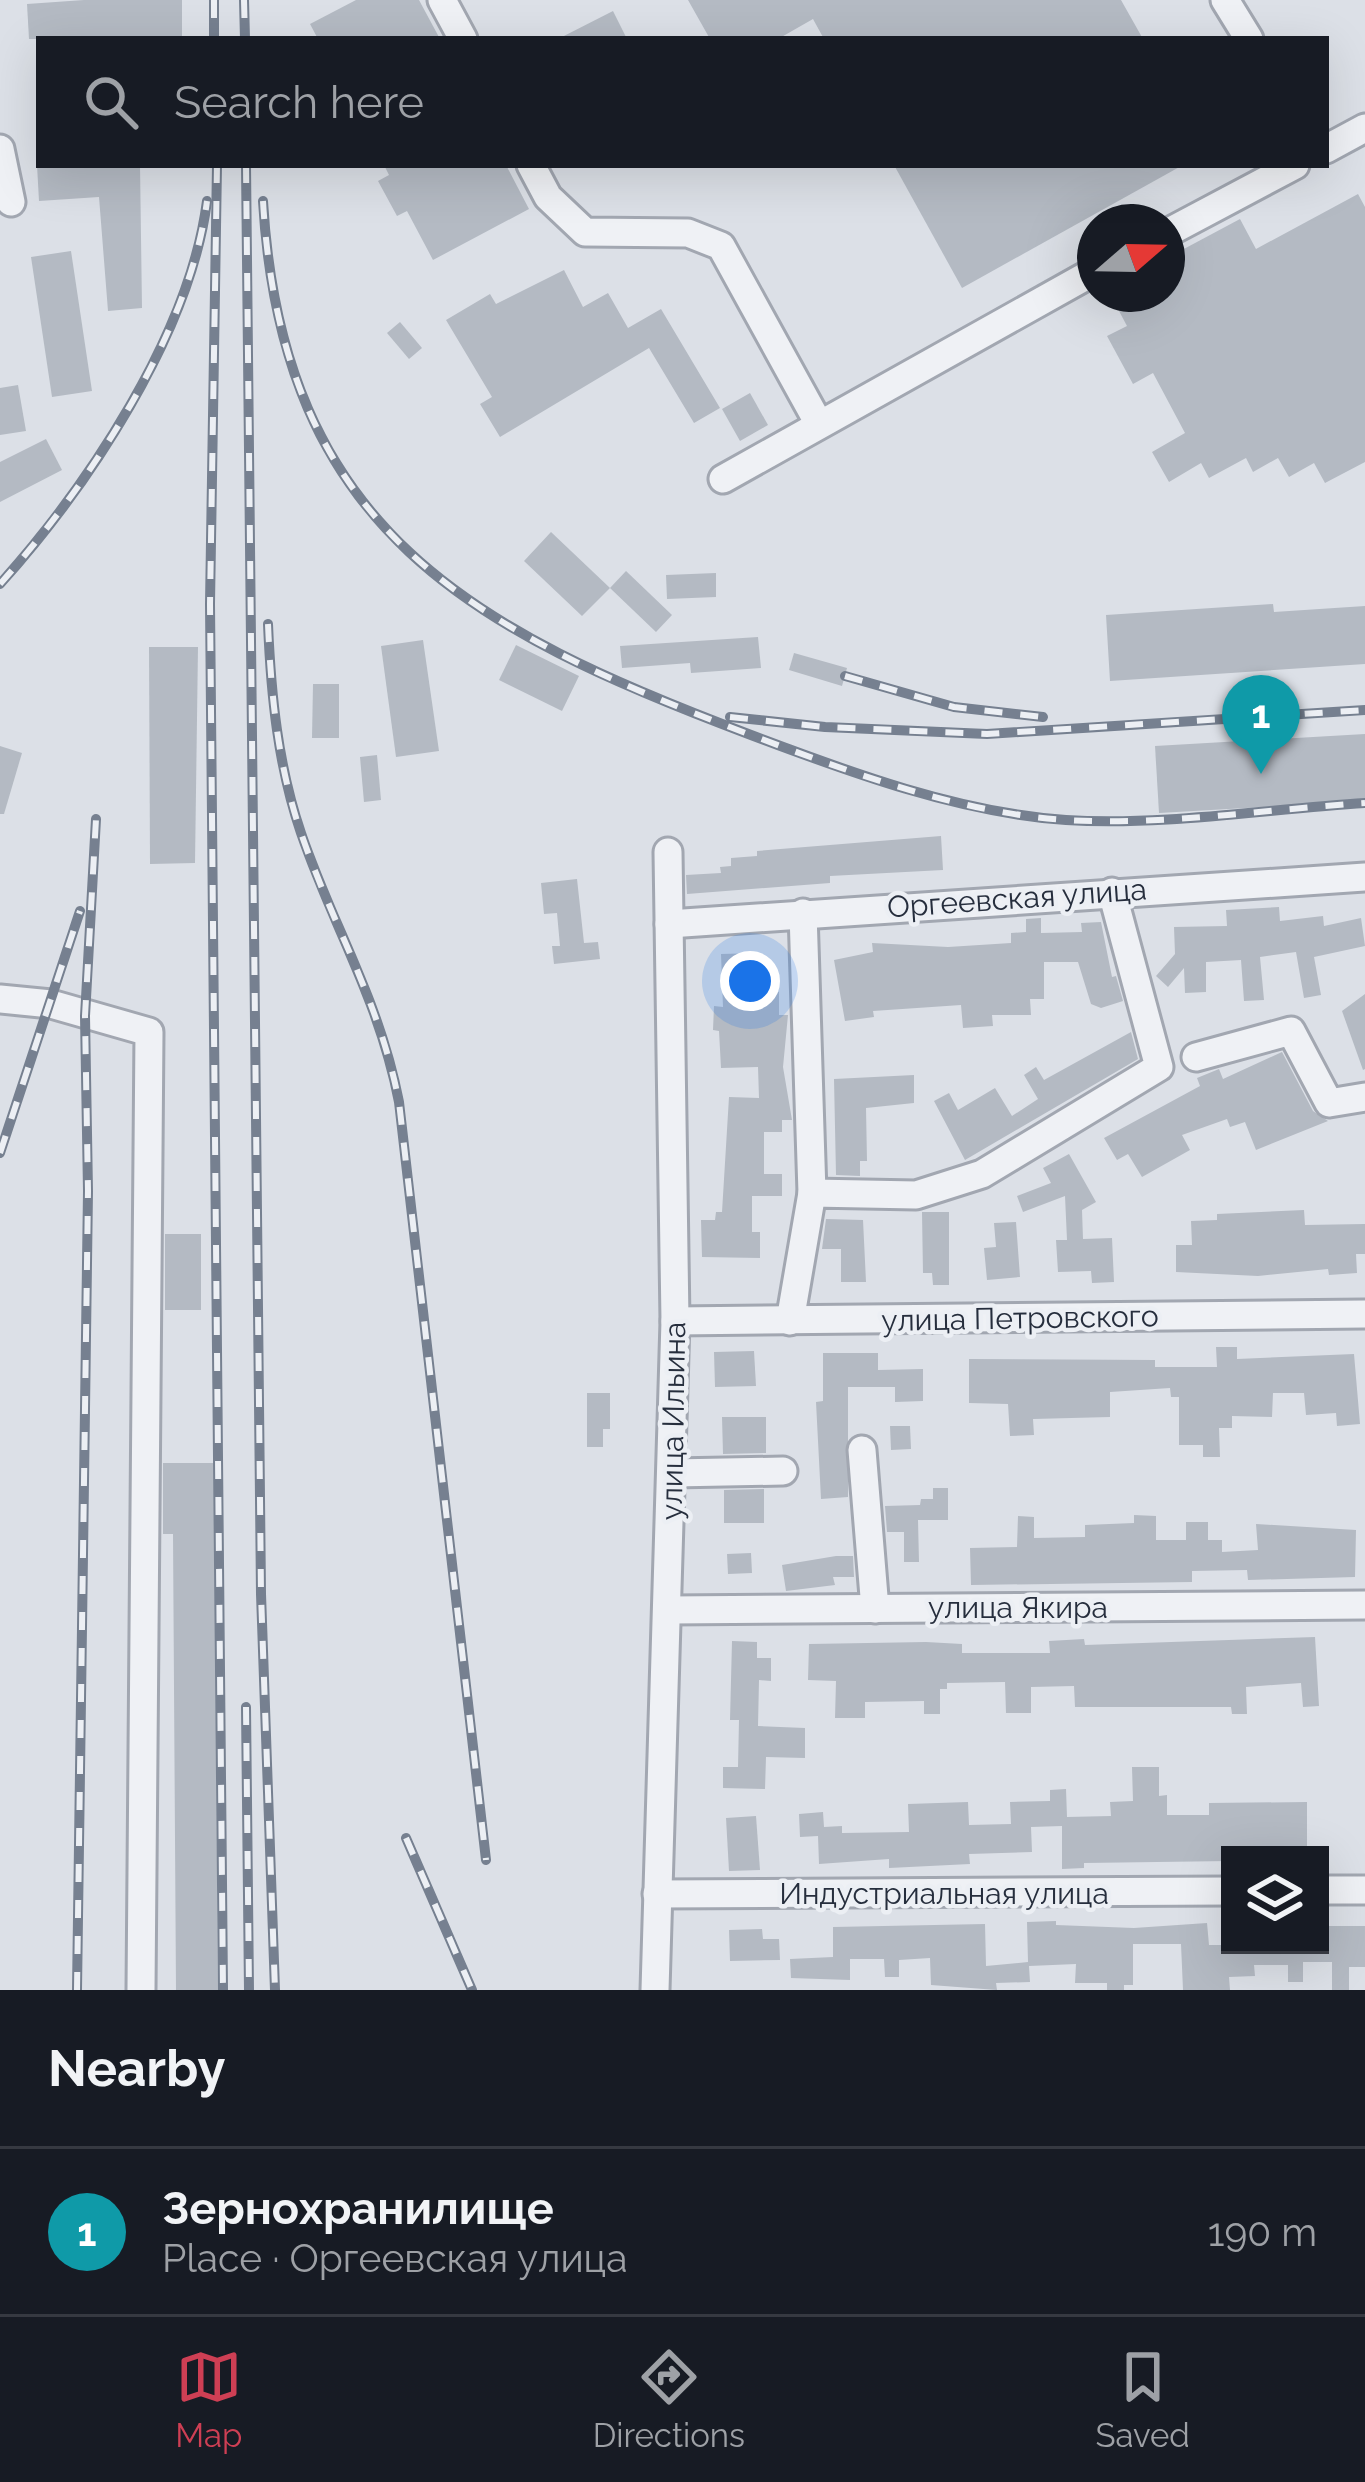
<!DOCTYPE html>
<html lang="en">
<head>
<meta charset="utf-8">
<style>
  :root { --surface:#171b24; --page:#20242c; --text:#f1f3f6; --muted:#9ea1a6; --line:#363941; --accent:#ce3f54 }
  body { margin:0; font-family:Raleway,sans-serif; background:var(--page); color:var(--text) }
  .controls { position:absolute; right:36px; bottom:36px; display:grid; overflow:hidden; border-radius:0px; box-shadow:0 12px 48px #0002 }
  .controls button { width:108px; height:108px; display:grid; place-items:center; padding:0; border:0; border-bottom:3px solid var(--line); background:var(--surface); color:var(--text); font:60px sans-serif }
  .compass { position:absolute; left:1077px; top:204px; width:108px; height:108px; border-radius:50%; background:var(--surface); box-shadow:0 12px 48px #0002; rotate:70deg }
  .you { position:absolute; left:750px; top:981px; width:42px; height:42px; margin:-30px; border:9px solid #fff; border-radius:50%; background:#1a73e8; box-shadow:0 0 0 18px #1a73e833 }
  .badge { display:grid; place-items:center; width:78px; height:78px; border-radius:50%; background:var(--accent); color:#fff; font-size:39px; font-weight:700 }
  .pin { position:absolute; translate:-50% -99px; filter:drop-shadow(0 3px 6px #0008) }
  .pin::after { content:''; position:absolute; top:63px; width:42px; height:36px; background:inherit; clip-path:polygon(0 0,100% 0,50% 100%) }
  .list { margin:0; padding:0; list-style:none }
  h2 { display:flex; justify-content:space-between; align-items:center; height:156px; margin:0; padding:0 48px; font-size:51px }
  h2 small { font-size:39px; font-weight:400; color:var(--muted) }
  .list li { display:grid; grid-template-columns:78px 1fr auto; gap:36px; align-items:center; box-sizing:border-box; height:168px; padding:0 48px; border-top:3px solid var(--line) }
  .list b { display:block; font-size:45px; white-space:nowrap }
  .list p { margin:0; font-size:39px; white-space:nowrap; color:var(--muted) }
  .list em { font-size:39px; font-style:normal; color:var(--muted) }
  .icon { flex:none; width:66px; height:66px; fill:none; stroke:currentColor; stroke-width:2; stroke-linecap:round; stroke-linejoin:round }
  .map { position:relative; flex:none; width:1365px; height:1990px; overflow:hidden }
  .search { position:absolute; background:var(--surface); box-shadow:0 12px 48px #0002; left:36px; right:36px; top:36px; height:132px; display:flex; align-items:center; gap:30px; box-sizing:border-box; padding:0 42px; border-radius:0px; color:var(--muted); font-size:45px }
  .sheet { height:324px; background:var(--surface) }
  nav { display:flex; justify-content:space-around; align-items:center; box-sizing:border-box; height:168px; border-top:3px solid var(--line); background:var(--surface); font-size:33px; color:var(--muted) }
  nav a { display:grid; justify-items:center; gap:6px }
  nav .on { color:var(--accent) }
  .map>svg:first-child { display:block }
  .building { fill:#b4bac3 }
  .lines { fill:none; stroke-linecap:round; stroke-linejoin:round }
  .minor-casing { stroke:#a2a7b1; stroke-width:33 }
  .minor { stroke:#eff1f5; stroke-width:27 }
  .rail-casing { stroke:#768090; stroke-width:10 }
  .rail { stroke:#eceff4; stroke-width:6; stroke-dasharray:18; stroke-linecap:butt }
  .labels { text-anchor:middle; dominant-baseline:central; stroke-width:9; stroke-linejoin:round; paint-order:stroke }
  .street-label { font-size:30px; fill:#262e3d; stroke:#eceff4 }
</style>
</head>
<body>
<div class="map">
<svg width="1365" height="1990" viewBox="0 0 1365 1990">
  <rect width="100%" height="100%" fill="#dce0e7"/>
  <g class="building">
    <path d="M84,0H182V39H29L27,4Z"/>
    <path d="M356,0H419L440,39H318L310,24Z"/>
    <path d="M688,0H1121L1143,39H824L813,19L778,39H710Z"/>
    <path d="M613,11L627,39H558Z"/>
    <path d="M37,165H140L142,308L108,311L99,197L39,201Z"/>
    <path d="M384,165H506L529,209L433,260L407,211L397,216L378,181L389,175Z"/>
    <path d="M894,165H1183L962,288Z"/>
    <path d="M1358,194L1365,207V462L1325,483L1314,463L1289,477L1278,458L1253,472L1246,458L1209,478L1201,463L1169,482L1152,452L1185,433L1153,373L1133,384L1107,336L1127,326L1110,294H1167V258L1240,219L1256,249Z"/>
    <path d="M71,251L92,391L52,397L31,257Z"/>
    <path d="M564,270L583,307L608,293L628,328L661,309L720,408L694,423L649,348L500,437L480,404L492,397L446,320L490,294L496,304Z"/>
    <path d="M400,322L422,348L409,359L387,333Z"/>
    <path d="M18,385L26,431L0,435V388Z"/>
    <path d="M750,393L768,425L740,441L722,409Z"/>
    <path d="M46,439L62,470L0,502V462Z"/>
    <path d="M551,532L610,588L582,616L524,561Z"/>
    <path d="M626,571L672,615L656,632L610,588Z"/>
    <path d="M716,573V597L667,599L666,575Z"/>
    <path d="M1273,604L1274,612L1365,606V664L1110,681L1106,615Z"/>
    <path d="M758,637L761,668L691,673L690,663L622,668L620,646Z"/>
    <path d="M423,640L439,751L396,757L381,646Z"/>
    <path d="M516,645L579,676L562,711L499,680Z"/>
    <path d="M149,647H198L195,863L150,864Z"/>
    <path d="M794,653L847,668L842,686L789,670Z"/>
    <path d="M313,684H339V738H312Z"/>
    <path d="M1365,734V801L1159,813L1155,746Z"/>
    <path d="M0,746L22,753L4,814H0Z"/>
    <path d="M377,755L381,800L364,802L360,757Z"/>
    <path d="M941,836L943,870L830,876V883L687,894L686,875L721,873L720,867L731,866V858L757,856V851Z"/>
    <path d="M577,879L584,943L598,942L600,959L554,964L552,946H560L557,913L544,914L541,883Z"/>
    <path d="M1279,907L1280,921L1323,916L1324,926L1361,918L1365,946L1314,957L1321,995L1304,998L1296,952L1260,957L1264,1000L1244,1001L1241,960L1206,962V992L1185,993L1184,968L1168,987L1156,976L1175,954L1174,927L1227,926L1226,910Z"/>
    <path d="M1041,918V933L1082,932L1081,923L1101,922L1112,977L1116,976L1123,1001L1101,1008L1091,1004L1078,962H1044V999H1030L1031,1015H992L993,1026L963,1028L961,1005L873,1011L874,1017L845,1021L834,960L873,952L872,943L948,947L1011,943V933L1026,932V919Z"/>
    <path d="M759,953L760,992H779V1015H788L783,1067L792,1120H782V1132H764V1174H782V1196H752V1232H760V1258L702,1257L701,1220H715L716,1212H722L729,1097L759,1098L758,1067L721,1068L719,1031L713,1030L714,1006L723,1007L721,954Z"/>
    <path d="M1365,994V1069L1363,1070L1342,1011Z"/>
    <path d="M1131,1032L1138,1059L965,1160L934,1101L949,1093L958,1110L995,1088L1012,1116L1038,1099L1024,1075L1036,1067L1044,1080Z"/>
    <path d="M1282,1052L1313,1111L1328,1121L1256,1150L1245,1122L1230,1127L1227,1119L1182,1135L1190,1150L1142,1177L1128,1154L1117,1160L1104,1138L1200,1086L1197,1078L1219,1069L1223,1079Z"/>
    <path d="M914,1075V1103L866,1108L867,1161H860V1176L836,1175L834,1079Z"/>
    <path d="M1069,1154L1096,1202L1082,1210L1083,1239L1112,1238L1114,1282L1092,1283L1091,1271L1058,1272L1056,1240H1067L1065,1196L1023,1212L1017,1196L1051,1183L1043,1168Z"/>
    <path d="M1304,1210L1305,1225L1365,1224V1254H1356L1357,1273L1329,1275L1328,1269L1258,1276L1176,1272V1245H1192L1191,1221L1217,1220V1214Z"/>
    <path d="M922,1212H949V1285H933L932,1273H923Z"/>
    <path d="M826,1219L863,1220L866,1282H841V1249H822Z"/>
    <path d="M1016,1222L1020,1277L987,1280L984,1248L996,1247L994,1223Z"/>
    <rect x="165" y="1234" width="36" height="76"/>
    <path d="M1216,1347H1237V1359L1354,1354L1360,1424L1337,1426L1336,1413L1306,1415L1304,1393H1273L1272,1417L1232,1416V1428H1219L1220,1457H1203V1445H1179V1397H1171L1170,1388L1110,1392V1417L1033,1419L1034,1435L1010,1436L1008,1404L969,1403V1359L1155,1360V1367H1217Z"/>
    <path d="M754,1351L756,1386L715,1387L714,1352Z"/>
    <path d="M823,1353H878V1370L923,1369V1401L895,1402V1387H848V1497L821,1499L816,1402L823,1401Z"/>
    <path d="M587,1393H610V1429H603V1447H587Z"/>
    <path d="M722,1417H766V1453L723,1454Z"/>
    <path d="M890,1426H910L911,1449L891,1450Z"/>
    <path d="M163,1463H214L218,1990H176L173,1534H163Z"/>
    <path d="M933,1488H948V1520H918L919,1562H904V1532H887L885,1506L920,1505L921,1499H933Z"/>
    <path d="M764,1489V1523H724V1490Z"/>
    <path d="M1134,1515L1156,1516V1540H1186V1522H1208V1540H1222V1552L1258,1550L1256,1524L1356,1530L1355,1577L1248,1580L1247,1570L1192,1571V1582L971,1585L970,1548L1017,1547L1018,1516L1034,1517V1538L1085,1537V1525L1134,1523Z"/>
    <path d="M751,1553L752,1573L728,1574L727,1554Z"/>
    <path d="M836,1556H853L854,1577H833L835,1585L786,1591L782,1565Z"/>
    <path d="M1315,1637L1319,1706L1303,1707L1301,1683L1246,1687L1247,1714H1232L1231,1707H1075L1074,1686L1031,1687V1713H1006L1005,1682L947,1683V1689H940V1714H924V1701L865,1702V1718H835L836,1681L808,1680L809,1644L926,1642L962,1644V1653H1050L1049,1641L1084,1639L1085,1645Z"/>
    <path d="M732,1641L757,1642V1658H771V1681L759,1680L758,1726L805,1728V1758L766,1757L765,1789L723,1788V1767H738L739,1720H730Z"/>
    <path d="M1132,1767H1159V1796L1167,1795V1815H1209V1803L1307,1802V1848L1250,1847V1855H1230V1861L1084,1863V1868L1062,1869V1826L1031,1827L1032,1852L969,1854L970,1864L889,1868V1859L819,1864L818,1836L800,1837L799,1814L823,1812L824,1827L842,1826V1833L909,1832L908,1804L968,1802L969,1825L1011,1824L1010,1802L1050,1801V1790L1066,1789L1067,1817L1111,1816L1110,1802L1133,1801Z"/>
    <path d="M756,1816L760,1870L729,1871L726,1818Z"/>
    <path d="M1056,1921V1925L1134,1928L1207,1923L1209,1945H1320V1926H1365V1967H1349V1990H1332V1962H1303V1982H1288V1965H1254L1255,1976L1229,1977L1230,1990H1183L1181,1944H1133V1985H1124V1990H1107V1983H1075L1076,1964L1029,1966L1030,1982L996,1983L997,1990L931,1985L930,1958L899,1960V1977H885L884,1959H850V1980L791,1978L790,1959L833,1957V1927L985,1924L986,1966L1028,1962L1027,1922Z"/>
    <path d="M762,1929L763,1939H779L780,1960L730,1961L729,1930Z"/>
  </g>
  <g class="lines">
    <defs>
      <g id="minor">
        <path d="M442,0L463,39"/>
        <path d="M1225,0L1249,39"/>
        <path d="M0,149L11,202"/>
        <path d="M1326,149L1365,128"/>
        <path d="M531,165L548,197L585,232L688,233L721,246L819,424"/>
        <path d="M1167,233L1295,165"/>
        <path d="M723,479L1095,271"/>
        <path d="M803,913L812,1193"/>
        <path d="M669,924L1365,877"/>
        <path d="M0,999L51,1004L149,1032L141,1990"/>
        <path d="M1196,1057L1291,1031L1329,1103L1365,1097"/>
        <path d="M675,1321L1365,1314"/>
        <path d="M790,1321L812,1193L916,1195L982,1174L1159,1067L1112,892"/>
        <path d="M862,1450L875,1609"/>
        <path d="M673,1473L783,1471"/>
        <path d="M670,1610L1365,1605"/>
        <path d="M1320,1890H1365"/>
        <path d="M657,1894L1230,1891"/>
        <path d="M655,1990L675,1321L668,852"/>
      </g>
    </defs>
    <use href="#minor" class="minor-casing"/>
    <use href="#minor" class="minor"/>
    <defs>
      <g id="rail">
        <path d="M214,0V39"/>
        <path d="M244,0L245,39"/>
        <path d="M217,165L210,604L223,1990"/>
        <path d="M246,165L261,1594L275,1990"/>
        <path d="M263,201C282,530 471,630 751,735C849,772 960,813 1066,820C1164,826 1267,809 1365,803"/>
        <path d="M0,584C88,486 190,334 207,201"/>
        <path d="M268,624C271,695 278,766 301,833C334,929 379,999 399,1102L486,1860"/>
        <path d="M845,676L954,707L1043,717"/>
        <path d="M730,717L825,727L987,734L1365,710"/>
        <path d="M0,1153L80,911"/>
        <path d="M246,1707L249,1990"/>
        <path d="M406,1838L472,1990"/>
        <path d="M77,1990L88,1191L85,1016L96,819"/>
      </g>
    </defs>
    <use href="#rail" class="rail-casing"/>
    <use href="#rail" class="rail"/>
  </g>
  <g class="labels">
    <g class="street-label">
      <text transform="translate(1017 898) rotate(-4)">Оргеевская улица</text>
      <text transform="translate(1020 1318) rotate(-1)">улица Петровского</text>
      <text transform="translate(673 1421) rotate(-89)">улица Ильина</text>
      <text x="1018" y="1607">улица Якира</text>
      <text x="944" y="1893">Индустриальная улица</text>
    </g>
  </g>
</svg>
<div class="controls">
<button><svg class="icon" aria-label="layers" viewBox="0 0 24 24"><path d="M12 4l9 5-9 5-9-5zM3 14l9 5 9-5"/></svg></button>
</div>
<svg class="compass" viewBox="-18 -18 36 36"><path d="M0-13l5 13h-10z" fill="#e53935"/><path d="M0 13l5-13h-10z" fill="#9ea1a6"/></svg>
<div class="you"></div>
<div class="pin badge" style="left:1261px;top:774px;background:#0f9aa8">1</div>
<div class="search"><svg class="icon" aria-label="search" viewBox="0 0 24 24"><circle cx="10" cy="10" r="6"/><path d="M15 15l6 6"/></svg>Search here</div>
</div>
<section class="sheet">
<h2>Nearby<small></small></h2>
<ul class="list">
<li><span class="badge" style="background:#0f9aa8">1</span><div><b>Зернохранилище</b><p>Place · Оргеевская улица</p></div><em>190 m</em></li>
</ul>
</section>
<nav>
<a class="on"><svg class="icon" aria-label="map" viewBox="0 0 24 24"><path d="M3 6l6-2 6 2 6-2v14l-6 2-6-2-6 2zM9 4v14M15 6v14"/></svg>Map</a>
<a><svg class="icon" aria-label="directions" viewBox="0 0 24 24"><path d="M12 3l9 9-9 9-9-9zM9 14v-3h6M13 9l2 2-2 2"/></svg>Directions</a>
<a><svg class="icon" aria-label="saved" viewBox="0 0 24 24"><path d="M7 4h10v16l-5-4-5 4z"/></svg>Saved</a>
</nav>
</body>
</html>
